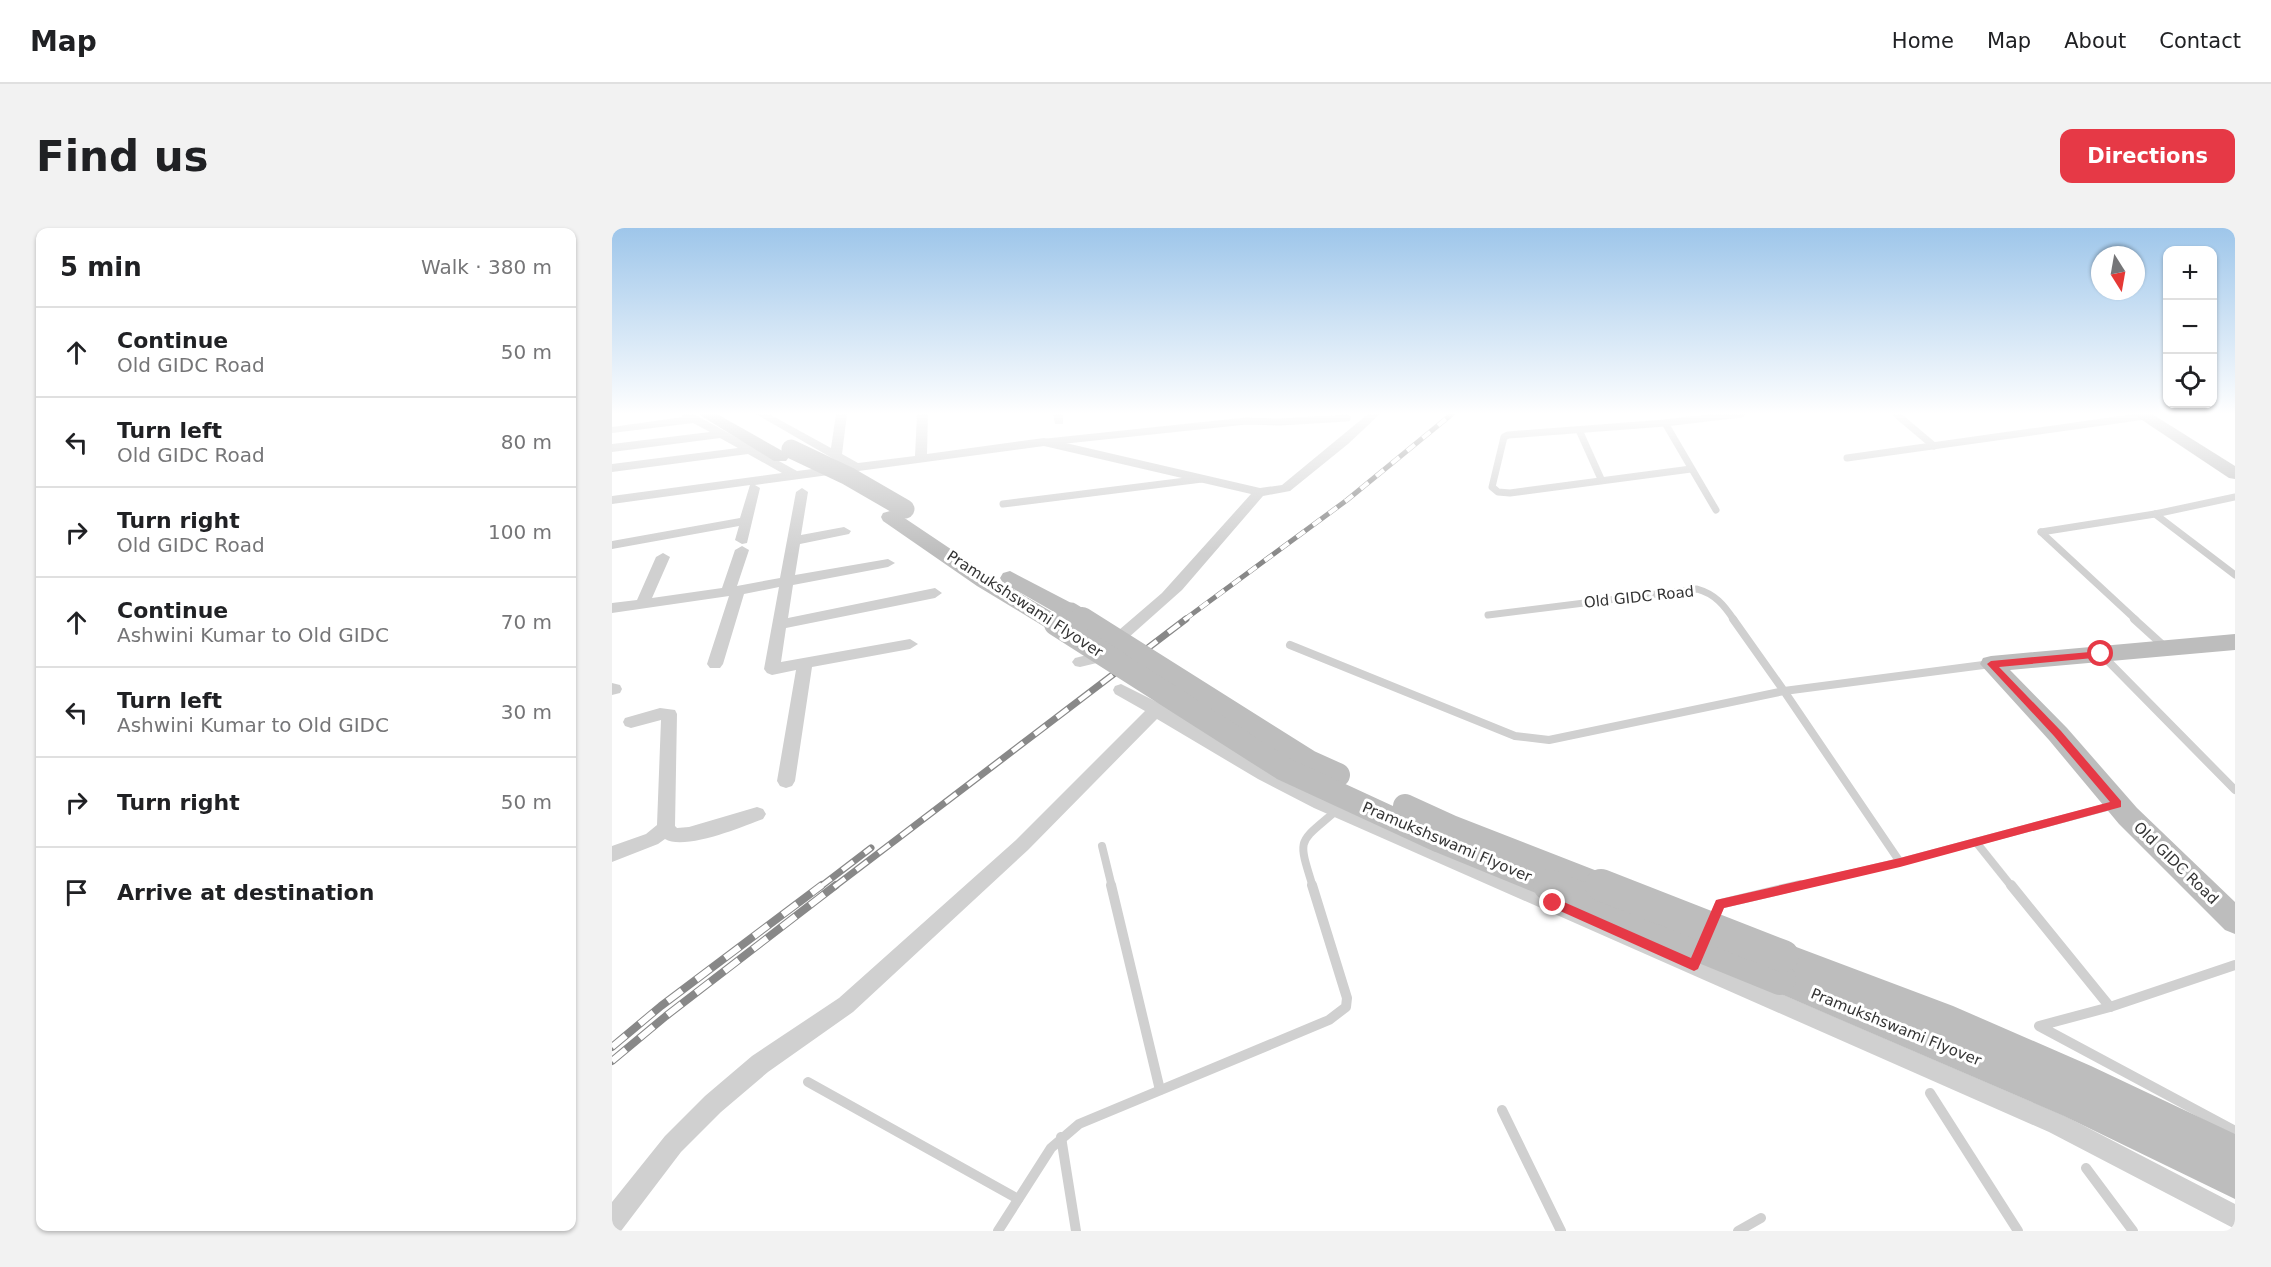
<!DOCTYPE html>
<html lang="en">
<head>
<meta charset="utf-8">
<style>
  :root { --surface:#fff; --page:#f2f2f2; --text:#202124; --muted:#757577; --line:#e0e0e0; --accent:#e63946 }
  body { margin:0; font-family:"DejaVu Sans",sans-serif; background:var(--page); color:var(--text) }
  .controls { position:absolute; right:18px; top:18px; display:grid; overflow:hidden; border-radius:12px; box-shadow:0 2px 4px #0004 }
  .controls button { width:54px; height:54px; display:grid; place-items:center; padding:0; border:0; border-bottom:2px solid var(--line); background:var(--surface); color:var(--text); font:30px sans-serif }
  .compass { position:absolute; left:1479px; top:18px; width:54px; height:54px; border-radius:50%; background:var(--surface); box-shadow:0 2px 4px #0004; rotate:169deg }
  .stop { position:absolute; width:18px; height:18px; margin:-14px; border:4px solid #e63946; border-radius:50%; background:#fff }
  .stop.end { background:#e63946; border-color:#fff; box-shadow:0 2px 6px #0008 }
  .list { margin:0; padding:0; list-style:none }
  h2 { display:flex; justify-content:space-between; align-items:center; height:78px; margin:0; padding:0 24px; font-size:26px }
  h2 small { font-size:20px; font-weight:400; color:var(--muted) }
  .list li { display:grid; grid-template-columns:39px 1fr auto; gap:18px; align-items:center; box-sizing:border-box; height:90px; padding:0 24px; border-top:2px solid var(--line) }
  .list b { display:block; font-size:22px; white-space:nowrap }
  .list p { margin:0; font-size:20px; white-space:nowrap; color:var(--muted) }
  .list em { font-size:20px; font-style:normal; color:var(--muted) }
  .icon { flex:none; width:33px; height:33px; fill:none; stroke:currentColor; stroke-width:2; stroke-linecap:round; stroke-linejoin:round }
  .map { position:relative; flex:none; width:1623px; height:1003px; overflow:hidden; border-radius:12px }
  header { display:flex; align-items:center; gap:36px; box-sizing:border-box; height:84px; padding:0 30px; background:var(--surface); border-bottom:2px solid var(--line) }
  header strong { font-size:28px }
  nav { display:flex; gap:33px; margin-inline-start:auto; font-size:21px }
  .intro { display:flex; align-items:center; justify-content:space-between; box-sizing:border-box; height:144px; padding:0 36px }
  h1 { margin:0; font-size:42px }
  .button { padding:15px 27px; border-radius:12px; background:var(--accent); color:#fff; font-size:21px; font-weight:700 }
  main { display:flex; gap:36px; padding:0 36px }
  aside { flex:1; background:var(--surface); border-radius:12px; box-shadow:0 2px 4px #0004 }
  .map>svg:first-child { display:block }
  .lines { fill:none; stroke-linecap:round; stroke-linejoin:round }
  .lane-far2 { stroke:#d0d0d0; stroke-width:7 }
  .lane-far1 { stroke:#d0d0d0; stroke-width:8 }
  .lane { stroke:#d0d0d0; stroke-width:10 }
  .street { fill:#d0d0d0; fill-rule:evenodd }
  .secondary { fill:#bdbdbd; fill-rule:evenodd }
  .rail-far2-casing { stroke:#888; stroke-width:5 }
  .rail-far1-casing { stroke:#888; stroke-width:7 }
  .rail-casing { stroke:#888; stroke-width:8 }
  .rail-far2 { stroke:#fff; stroke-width:4; stroke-dasharray:10; stroke-linecap:butt }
  .rail-far1 { stroke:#fff; stroke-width:4.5; stroke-dasharray:14; stroke-linecap:butt }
  .rail { stroke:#fff; stroke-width:6; stroke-dasharray:18; stroke-linecap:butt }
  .secondary-bridge-far2 { stroke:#bdbdbd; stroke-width:19 }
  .secondary-bridge-far1 { stroke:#bdbdbd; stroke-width:24 }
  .secondary-bridge { stroke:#bdbdbd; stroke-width:32 }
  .route { fill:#e63946 }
  .labels { text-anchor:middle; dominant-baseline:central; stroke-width:6; stroke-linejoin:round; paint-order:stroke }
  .street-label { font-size:15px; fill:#333; stroke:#fff }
</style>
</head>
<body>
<header>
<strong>Map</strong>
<nav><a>Home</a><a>Map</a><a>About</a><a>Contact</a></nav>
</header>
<div class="intro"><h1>Find us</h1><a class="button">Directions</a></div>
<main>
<aside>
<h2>5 min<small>Walk · 380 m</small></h2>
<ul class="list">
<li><svg class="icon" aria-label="ahead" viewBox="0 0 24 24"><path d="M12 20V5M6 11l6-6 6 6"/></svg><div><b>Continue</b><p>Old GIDC Road</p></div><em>50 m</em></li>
<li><svg class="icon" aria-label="left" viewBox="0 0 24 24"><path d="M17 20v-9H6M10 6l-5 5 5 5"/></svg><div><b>Turn left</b><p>Old GIDC Road</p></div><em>80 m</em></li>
<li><svg class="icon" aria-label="right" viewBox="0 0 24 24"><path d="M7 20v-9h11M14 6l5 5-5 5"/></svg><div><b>Turn right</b><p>Old GIDC Road</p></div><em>100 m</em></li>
<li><svg class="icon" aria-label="ahead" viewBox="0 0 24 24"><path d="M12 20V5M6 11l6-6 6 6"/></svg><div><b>Continue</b><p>Ashwini Kumar to Old GIDC</p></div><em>70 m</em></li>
<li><svg class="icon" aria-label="left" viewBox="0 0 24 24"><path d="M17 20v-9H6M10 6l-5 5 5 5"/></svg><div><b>Turn left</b><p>Ashwini Kumar to Old GIDC</p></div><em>30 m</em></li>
<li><svg class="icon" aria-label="right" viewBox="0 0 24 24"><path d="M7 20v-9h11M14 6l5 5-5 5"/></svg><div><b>Turn right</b></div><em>50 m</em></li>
<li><svg class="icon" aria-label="arrive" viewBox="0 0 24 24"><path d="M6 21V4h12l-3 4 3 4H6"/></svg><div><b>Arrive at destination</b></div></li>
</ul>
</aside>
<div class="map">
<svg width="1623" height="1003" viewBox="0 0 1623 1003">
  <rect width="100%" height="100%" fill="#fff"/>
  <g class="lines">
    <g class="lane-far2">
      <path d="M1284,186L1322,218"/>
      <path d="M1053,195L1104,282"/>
      <path d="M967,202L989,251"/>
      <path d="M435,214L634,193L668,194L735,190"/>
      <path d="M1235,230L1533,188"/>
      <path d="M1079,241L898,265L886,264L880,259L892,209L896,207L1053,195L1129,186"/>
      <path d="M391,276L590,251"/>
      <path d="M1543,286L1623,347"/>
      <path d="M1429,304L1543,286L1623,269"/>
      <path d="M1429,304L1524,392"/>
      <path d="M876,387L1085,361C1103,366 1112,377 1122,392"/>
    </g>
    <g class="lane-far1">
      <path d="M1121,391L1172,463L1379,436"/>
      <path d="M1522,391L1554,420"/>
      <path d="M678,417L903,508L937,512L1172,463L1288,634L1182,659"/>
      <path d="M1489,426L1623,562"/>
      <path d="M1364,614L1400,659"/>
      <path d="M490,618L500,659"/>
      <path d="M1288,634L1503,577"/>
      <path d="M701,659C685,608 686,616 725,582"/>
    </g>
    <g class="lane">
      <path d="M499,657L548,862"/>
      <path d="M1399,657L1498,779"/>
      <path d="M1100,695L1108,676L1188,657"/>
      <path d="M1623,737L1498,779L1427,798L1623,903"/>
      <path d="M196,854L406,971"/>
      <path d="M1318,865L1406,1003"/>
      <path d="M890,882L949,1003"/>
      <path d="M449,909L464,1003"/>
      <path d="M1474,940L1521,1003"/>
      <path d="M386,1003L439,920L467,896L717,792L734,779L735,770L700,657"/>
      <path d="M1126,1003L1149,990"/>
    </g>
    <g class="street">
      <path d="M69,186H82L185,243L232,237L144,186H157L219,220L224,186H235L230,226L246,235L303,228L305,186H316L315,226L432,210L648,260L670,257L756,186H768L736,216L678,263L651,268L570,362L489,434L468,439L463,438L460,434L463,430L479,426L550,365L639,266L432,218L143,257L148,260L135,315L130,316L123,312L127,298L0,321V313L128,290L138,257L0,276V268L170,245L136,226L0,244V236L126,220L108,210L0,224V216L98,204L81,195L0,205V199L71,189Z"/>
      <path d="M441,186H451V196H443Z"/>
      <path d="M190,260L196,264L189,307L232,299L239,303L237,306L188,316L183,347L276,331L283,335L276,339L181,357L176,390L323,360L330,365L323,370L174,400L169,434L298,411L306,416L298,421L200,439L183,553L180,558L174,560L168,558L165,553L184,442L160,447L155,445L152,441L167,359L132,366L111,436L108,440H98L95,436L117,368L0,385V375L25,372L44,329L51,325L58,329L40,370L110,360L123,322L130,318L137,322L125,358L168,350L184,264Z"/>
      <path d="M0,455L8,457L10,461L8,465L0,467Z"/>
      <path d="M509,456L551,477L658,541L714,570L1453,888L1623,976V1001L1437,904L702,580L646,551L545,491L416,622L241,784L156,844L109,884L69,924L9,1003H0V974L53,908L93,868L140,828L227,770L404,612L533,483L503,466L501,462L503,458Z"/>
      <path d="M48,480L63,482L65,486L63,598L65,600L77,599L145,579L151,581L154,586L151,591C130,599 72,623 53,611L46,616L0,634V618L34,606L45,597L49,492L19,500L13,498L11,494L13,490Z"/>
    </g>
    <g class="secondary">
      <path d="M86,186H105L174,225L177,229L174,233H162Z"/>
      <path d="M1521,186H1540L1623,238V251L1617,250Z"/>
      <path d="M278,283L285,285L379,348L452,391L455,396L452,401L444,403L436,401L365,358L271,293L269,289L271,285Z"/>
      <path d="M398,343L467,379L470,384L467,389L459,391L451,389L391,355L388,350L391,345Z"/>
      <path d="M1623,406V422L1398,442L1455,500L1525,580L1623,674V706L1613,702L1507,596L1437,512L1368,436L1371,430L1379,428Z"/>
      <path d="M1171,714L1341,778L1479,838L1623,906V971L1452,888L1157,761L1153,751L1157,741L1163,739L1156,728L1161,718Z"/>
    </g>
    <defs>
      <path id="rail-far2" d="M572,392L735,272L840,186"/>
      <g id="rail-far1">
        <path d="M208,659L259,620"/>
        <path d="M222,659L574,391"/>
      </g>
      <g id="rail">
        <path d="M0,819L49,778L210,657"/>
        <path d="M0,833L54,788L224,657"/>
      </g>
    </defs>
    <use href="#rail-far2" class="rail-far2-casing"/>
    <use href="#rail-far1" class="rail-far1-casing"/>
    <use href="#rail" class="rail-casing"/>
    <use href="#rail-far2" class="rail-far2"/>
    <use href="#rail-far1" class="rail-far1"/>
    <use href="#rail" class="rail"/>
    <g class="secondary-bridge-far2">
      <path d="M179,221L236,248L293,281"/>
      <path d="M459,384L472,392"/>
    </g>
    <g class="secondary-bridge-far1">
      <path d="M470,391L697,534L726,547"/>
      <path d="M444,396L670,540L828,613L941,659"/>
      <path d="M793,578L839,599L993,659"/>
    </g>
    <g class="secondary-bridge">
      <path d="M937,657L1168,751"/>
      <path d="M989,657L1171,728"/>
    </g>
  </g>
  <linearGradient id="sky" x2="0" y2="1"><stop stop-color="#9ec6ea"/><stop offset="0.57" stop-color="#fff"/><stop offset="1" stop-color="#fff" stop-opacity="0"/></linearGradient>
  <rect width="1623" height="326" fill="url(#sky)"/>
  <path class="route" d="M1489,423L1494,426L1492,429L1387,439L1449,503L1509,573V579L1288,639L1112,680L1086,741L1082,743L937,678L935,675L941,670L945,671L1079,730L1104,672L1288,630L1498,574L1442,508L1375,436L1379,433Z"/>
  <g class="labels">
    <g class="street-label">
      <text transform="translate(1027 369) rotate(-6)">Old GIDC Road</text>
      <text transform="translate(413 376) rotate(33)">Pramukshswami Flyover</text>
      <text transform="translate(835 614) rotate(23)">Pramukshswami Flyover</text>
      <text transform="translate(1564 635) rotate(44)">Old GIDC Road</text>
      <text transform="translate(1284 799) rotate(22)">Pramukshswami Flyover</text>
    </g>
  </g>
</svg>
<div class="controls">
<button>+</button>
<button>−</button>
<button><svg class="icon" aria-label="locate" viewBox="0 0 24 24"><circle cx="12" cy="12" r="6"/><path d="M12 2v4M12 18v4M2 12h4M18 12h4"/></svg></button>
</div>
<svg class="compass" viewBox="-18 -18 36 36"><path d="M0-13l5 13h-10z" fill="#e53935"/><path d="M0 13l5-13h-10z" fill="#757577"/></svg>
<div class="stop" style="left:1489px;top:426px"></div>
<div class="stop end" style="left:941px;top:675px"></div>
</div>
</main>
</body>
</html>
